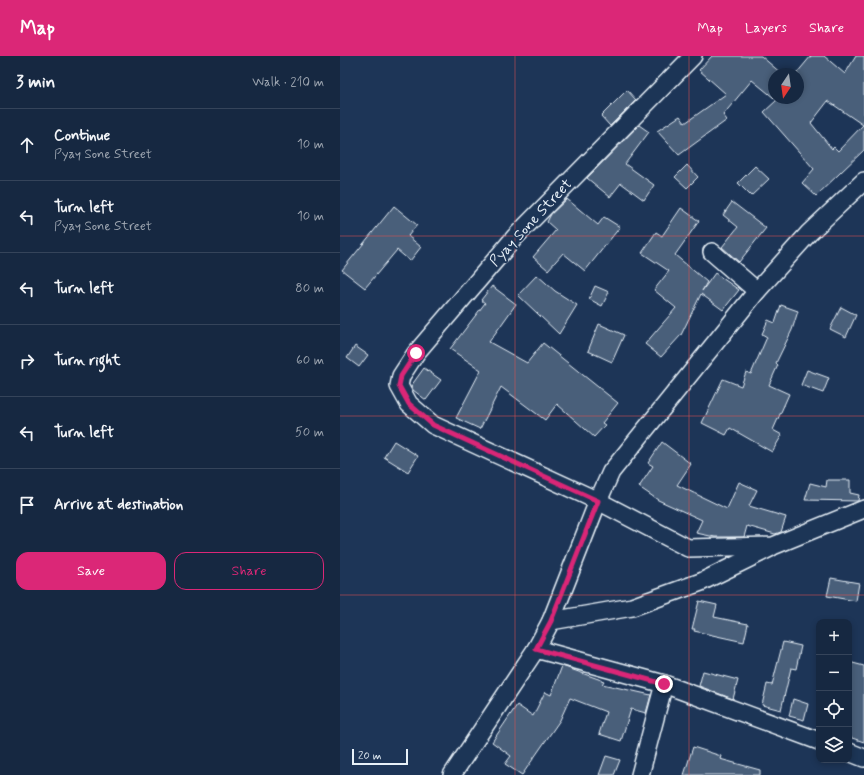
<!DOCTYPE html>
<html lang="en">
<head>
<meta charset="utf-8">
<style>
  :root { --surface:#162841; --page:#1f3048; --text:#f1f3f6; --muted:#9ea6b1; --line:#35445a; --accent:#db2777 }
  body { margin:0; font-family:Mynerve,sans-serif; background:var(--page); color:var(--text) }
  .controls { position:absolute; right:12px; bottom:12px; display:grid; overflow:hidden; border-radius:8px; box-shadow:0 2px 6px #0003 }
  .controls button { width:36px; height:36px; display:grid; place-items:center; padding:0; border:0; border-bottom:1px solid var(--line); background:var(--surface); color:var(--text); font:20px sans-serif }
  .compass { position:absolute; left:428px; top:12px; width:36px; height:36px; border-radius:50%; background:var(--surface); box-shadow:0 2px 6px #0003; rotate:193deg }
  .scale { position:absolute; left:12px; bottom:10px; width:56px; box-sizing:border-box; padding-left:4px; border:2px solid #e8f1f8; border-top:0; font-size:11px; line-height:14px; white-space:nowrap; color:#e8f1f8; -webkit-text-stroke:3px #1d3557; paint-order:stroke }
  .stop { position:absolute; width:12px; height:12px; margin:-9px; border:3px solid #db2777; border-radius:50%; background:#fff }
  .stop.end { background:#db2777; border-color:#fff; box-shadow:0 1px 4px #0008 }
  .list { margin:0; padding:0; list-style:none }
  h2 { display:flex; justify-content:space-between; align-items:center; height:52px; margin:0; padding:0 16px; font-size:17px }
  h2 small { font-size:13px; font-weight:400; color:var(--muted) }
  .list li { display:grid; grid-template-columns:26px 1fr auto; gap:12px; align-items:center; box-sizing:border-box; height:72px; padding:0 16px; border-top:1px solid var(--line) }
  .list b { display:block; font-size:15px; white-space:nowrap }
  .list p { margin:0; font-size:13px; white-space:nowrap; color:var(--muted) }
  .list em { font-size:13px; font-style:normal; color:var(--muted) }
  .actions { display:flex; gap:8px; padding:12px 16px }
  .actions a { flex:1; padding:9px 0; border:1px solid var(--accent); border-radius:12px; text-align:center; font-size:14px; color:var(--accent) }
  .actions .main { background:var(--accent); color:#fff }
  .icon { flex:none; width:22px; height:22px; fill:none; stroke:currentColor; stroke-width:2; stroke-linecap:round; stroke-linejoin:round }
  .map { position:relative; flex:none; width:524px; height:719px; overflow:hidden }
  header { display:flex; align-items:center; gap:24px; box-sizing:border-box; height:56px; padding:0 20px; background:var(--accent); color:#fff }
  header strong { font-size:19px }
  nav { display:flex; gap:22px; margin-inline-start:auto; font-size:14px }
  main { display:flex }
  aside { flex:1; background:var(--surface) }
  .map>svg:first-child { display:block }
  .building { fill:#495e7a; stroke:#e8f1f8; fill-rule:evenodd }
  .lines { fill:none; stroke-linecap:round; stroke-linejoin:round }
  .street-casing { stroke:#e8f1f8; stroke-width:20 }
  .street { stroke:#1d3557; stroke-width:17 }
  .route { stroke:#db2777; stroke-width:5 }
  .grid { fill:none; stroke:#da5052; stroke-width:1; stroke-opacity:0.55 }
  .labels { text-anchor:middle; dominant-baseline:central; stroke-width:3.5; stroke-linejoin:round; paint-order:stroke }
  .street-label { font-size:15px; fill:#e8f1f8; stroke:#1d3557 }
</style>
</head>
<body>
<header>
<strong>Map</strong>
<nav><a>Map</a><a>Layers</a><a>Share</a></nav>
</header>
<main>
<aside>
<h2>3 min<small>Walk · 210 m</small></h2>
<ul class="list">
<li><svg class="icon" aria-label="ahead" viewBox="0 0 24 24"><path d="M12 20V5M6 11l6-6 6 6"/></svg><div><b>Continue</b><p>Pyay Sone Street</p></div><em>10 m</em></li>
<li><svg class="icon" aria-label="left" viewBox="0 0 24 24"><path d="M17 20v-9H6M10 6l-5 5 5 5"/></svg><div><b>Turn left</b><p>Pyay Sone Street</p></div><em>10 m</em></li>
<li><svg class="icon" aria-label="left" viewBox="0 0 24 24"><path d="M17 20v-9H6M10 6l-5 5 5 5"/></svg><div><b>Turn left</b></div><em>80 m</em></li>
<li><svg class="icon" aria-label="right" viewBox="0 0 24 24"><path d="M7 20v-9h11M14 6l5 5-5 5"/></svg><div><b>Turn right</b></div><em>60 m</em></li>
<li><svg class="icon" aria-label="left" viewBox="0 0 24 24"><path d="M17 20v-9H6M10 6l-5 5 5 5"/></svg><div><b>Turn left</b></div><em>50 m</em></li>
<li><svg class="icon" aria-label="arrive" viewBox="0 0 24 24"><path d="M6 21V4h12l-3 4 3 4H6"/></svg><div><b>Arrive at destination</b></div></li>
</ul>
<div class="actions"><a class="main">Save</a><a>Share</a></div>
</aside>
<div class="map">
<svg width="524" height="719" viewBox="0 0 524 719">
  <rect width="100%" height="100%" fill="#1d3557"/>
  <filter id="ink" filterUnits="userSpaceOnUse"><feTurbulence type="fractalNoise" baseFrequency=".025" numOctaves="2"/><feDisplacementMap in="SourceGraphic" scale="8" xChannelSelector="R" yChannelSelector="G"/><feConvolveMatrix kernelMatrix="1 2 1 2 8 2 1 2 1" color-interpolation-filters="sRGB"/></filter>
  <g filter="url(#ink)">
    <g class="building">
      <path d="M372,0H421L442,18H434V42L412,24L383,59L387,64L339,99L317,75L340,60L345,67L386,38L359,14Z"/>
      <path d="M471,0H484L505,18L516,0H524V94L476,140L462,127L474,113L424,56L437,44L434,42H458V18H456ZM488,45L523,69L498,95L494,91L492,93L471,67Z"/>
      <path d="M287,34L296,44L270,70L261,60Z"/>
      <path d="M299,69L309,76L285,108L314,129L304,144L281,127L270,141L247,122Z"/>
      <path d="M347,109L358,121L347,132L335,121Z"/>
      <path d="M415,110L429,123L411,140L398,127Z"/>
      <path d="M227,143L258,169L264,161L280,171L245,215L223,197L208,214L193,201L216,174L207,166L211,158Z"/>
      <path d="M392,146L426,172L399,206L382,191L398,171L383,159Z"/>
      <path d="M54,150L77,169L68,180L81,191L70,205L57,194L25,232L2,214Z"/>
      <path d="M341,152L359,165L335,199L367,226L362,235L375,217L399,234L383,254L361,238L341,279L321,301L305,288L336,252L314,234L329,215L302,197L316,176L322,180Z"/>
      <path d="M197,219L215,235L237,249L219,278L178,239Z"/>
      <path d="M152,230L176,248L149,286L187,307L203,287L278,347L262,367L265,369L254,381L217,348L205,364L161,331L140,373L116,362L141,314L110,293L145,247L141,244Z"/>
      <path d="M255,230L269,236L262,250L249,243Z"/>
      <path d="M441,249L458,255L452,274L436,307L438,309L429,329L449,338L433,374L442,379L432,396L390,372L386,379L362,367L383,323L401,330L406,316L411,318L427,281L422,278L428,264L435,267Z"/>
      <path d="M501,251L516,259L506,281L490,273Z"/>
      <path d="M259,268L284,279L272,306L248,295Z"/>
      <path d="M15,290L28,299L19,311L7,302Z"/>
      <path d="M84,312L101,324L86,344L73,334L71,330Z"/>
      <path d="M467,314L489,322L483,337L461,329Z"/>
      <path d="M54,385L78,400L68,416L44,401Z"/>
      <path d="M322,386L351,408L337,429L387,453L399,426L417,434L409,450L446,461L441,476L435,478L407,470L404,481H375L356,477L362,464L318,444L299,431L313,410L308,407Z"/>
      <path d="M487,424H510V437L519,439L518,445L465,444L470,427L486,431Z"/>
      <path d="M491,522L519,527L516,545L487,540Z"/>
      <path d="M359,545L377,549L374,561L408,568L404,586L354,575L355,573H352Z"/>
      <path d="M443,586L461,590L456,613L451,612L441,654L422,649L427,628L432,629Z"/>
      <path d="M509,606L524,610V686L509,681Z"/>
      <path d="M222,610L264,625L262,628L311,639L306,657L291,653L281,685L259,678L266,656L230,642L220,664L182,719L165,708L171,700L152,686L177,649L193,660L205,636L211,639Z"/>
      <path d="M363,615L398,624L393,643L359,630Z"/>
      <path d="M453,643L468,648L464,664L449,660Z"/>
      <path d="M353,691L381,700L380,703L420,714V719H344Z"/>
      <path d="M266,700L280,704L274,719H259Z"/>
    </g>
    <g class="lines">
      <defs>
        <g id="street">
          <path d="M353,0L175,181L76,297L61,320L59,330L69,348L93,369L258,445L348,492L433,490L524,453"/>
          <path d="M372,196L417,235"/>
          <path d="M211,565L292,551L361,526L430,492"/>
          <path d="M196,593L324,628L479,685"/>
          <path d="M509,696L524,702"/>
          <path d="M112,719L196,593L211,565L258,445L271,416L417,235L469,177L524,125"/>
          <path d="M300,719L324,628"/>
        </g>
      </defs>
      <use href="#street" class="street-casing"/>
      <use href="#street" class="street"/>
    </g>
  </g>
  <g class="lines" filter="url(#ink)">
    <path class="route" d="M76,297L61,320L59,330L69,348L93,369L258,445L211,565L196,593L324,628"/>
  </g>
  <path class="grid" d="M175,0V719M349,0V719M0,180H524M0,360H524M0,539H524"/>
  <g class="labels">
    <g class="street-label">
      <text transform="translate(191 167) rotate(-47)">Pyay Sone Street</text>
    </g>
  </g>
</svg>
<div class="controls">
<button>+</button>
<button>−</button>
<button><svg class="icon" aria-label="locate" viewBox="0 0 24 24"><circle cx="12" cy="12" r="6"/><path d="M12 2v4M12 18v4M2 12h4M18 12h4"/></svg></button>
<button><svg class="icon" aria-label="layers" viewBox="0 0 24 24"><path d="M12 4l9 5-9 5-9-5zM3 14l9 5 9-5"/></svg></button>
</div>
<svg class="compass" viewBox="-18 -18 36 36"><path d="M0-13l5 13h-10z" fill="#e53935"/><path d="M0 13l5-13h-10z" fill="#9ea6b1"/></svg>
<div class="scale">20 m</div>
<div class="stop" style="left:76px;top:297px"></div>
<div class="stop end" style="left:324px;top:628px"></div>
</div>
</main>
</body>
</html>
